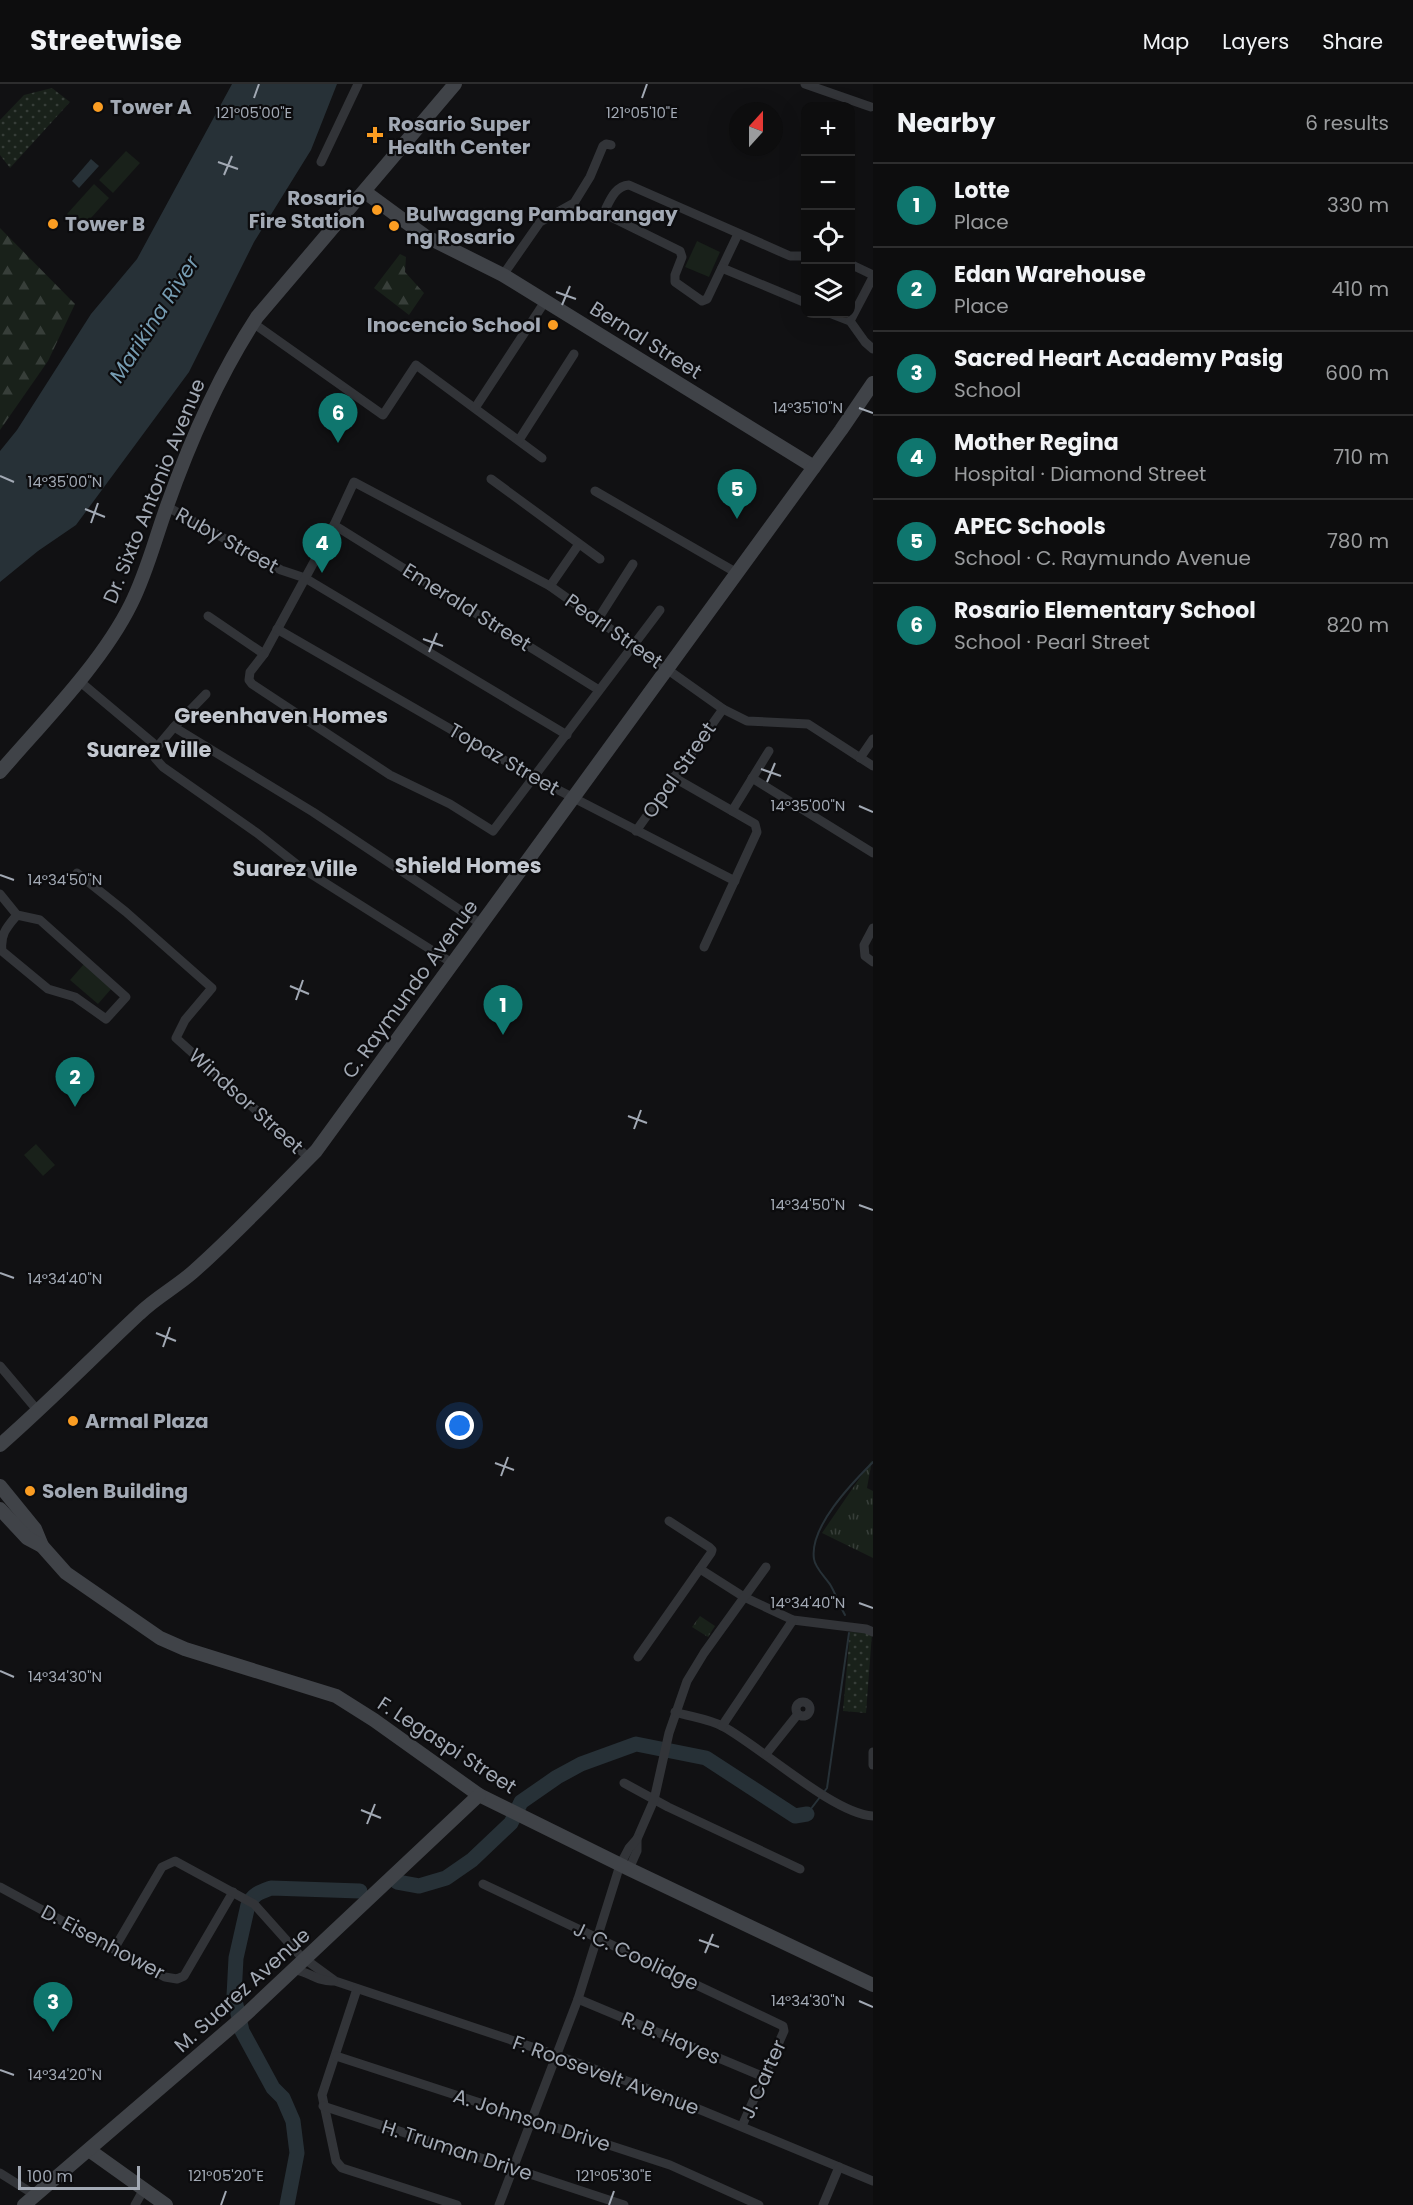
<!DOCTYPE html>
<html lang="en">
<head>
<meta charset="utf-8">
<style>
  :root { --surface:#0d0d0e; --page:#161617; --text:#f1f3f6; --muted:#9a9c9e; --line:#2d2d2e; --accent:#0f766e }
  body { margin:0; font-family:Poppins,sans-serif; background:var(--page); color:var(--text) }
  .controls { position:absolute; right:18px; top:18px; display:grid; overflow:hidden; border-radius:12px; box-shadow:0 6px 24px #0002 }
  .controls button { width:54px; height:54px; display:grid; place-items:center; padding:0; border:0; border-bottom:2px solid var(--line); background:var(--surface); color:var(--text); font:30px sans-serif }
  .compass { position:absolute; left:729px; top:18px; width:54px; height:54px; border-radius:50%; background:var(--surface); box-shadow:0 6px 24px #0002; rotate:21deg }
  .scale { position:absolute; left:18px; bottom:15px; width:122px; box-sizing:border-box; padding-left:6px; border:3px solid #a2a9b4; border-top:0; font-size:16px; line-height:21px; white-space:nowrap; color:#a2a9b4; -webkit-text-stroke:4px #0c0c0e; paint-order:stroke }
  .you { position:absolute; left:460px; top:1342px; width:21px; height:21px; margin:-15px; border:4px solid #fff; border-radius:50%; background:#1a73e8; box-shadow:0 0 0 9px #1a73e833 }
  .badge { display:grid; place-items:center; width:39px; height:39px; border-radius:50%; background:var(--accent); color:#fff; font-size:20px; font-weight:700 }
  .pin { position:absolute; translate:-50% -50px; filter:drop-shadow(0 2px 3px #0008) }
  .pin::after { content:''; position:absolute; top:32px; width:21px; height:18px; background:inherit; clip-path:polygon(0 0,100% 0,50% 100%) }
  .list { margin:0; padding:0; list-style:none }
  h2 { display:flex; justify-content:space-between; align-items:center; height:78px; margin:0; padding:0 24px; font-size:26px }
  h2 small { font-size:20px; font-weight:400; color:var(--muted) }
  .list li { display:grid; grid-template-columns:39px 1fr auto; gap:18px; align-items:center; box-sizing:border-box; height:84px; padding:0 24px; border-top:2px solid var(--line) }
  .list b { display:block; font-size:22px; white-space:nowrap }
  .list p { margin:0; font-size:20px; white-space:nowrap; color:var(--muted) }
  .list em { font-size:20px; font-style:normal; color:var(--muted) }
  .icon { flex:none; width:33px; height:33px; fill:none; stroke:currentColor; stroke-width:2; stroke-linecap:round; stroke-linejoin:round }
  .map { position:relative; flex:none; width:873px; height:2121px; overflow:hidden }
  header { display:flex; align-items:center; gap:36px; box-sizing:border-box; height:84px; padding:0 30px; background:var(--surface); border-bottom:2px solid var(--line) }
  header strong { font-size:28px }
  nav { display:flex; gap:33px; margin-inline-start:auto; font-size:21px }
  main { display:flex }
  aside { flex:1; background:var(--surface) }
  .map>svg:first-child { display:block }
  .grass { fill:url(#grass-tufts) }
  .forest { fill:url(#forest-firs) }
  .park { fill:url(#park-dots) }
  .pitch { fill:#19211a }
  .water { fill:#273137 }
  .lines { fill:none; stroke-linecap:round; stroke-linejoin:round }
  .stream { stroke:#273137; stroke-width:2 }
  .river { stroke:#273137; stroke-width:15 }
  .street { stroke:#323438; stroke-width:9 }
  .secondary { stroke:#404348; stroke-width:14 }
  .ticks { fill:none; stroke:#a2a9b4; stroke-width:2 }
  .poi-dot { fill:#fb9d22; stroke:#0c0c0e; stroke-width:2 }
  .labels { text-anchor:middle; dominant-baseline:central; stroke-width:4.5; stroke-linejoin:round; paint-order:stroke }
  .poi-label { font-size:20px; font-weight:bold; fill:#a2a9b4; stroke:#0c0c0e; text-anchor:start }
  .street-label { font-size:20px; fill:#a2a9b4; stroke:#0c0c0e }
  .water-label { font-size:21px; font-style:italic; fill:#769cb2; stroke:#0c0c0e }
  .neighbourhood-label { font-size:21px; font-weight:bold; fill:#c3c8d0; stroke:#0c0c0e }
  .ticks-label { font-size:15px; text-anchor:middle; fill:#a2a9b4; stroke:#0c0c0e; stroke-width:4.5; stroke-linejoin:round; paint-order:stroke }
</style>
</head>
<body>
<header>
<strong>Streetwise</strong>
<nav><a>Map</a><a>Layers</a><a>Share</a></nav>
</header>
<main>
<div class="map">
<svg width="873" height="2121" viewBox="0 0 873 2121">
  <defs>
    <pattern id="grass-tufts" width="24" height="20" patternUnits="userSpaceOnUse" patternTransform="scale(1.5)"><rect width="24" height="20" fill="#19211a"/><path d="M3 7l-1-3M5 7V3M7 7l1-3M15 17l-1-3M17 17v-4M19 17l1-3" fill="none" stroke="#373e39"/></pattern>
    <pattern id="forest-firs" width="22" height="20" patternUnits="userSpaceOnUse" patternTransform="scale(1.5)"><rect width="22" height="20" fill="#19211a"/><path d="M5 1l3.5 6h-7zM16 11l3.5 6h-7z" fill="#373e39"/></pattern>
    <pattern id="park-dots" width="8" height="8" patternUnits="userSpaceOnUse" patternTransform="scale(1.5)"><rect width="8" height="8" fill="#19211a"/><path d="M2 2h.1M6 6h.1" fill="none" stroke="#373e39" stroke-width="1.8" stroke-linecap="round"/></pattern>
  </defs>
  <rect width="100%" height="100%" fill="#111113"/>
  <g class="grass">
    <path d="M872,1376L867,1404L873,1407V1474L822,1449Z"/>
    <path d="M700,1532L715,1542L708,1553L692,1543Z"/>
  </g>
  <g class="forest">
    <path d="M0,144L75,220L48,277L0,346Z"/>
    <path d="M400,170L406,173L405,188L424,209L409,231L374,204Z"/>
  </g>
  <g class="park">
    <path d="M52,4L70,18L10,84L0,71V36L24,11Z"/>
    <path d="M850,1548L872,1549L866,1629L843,1627Z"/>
  </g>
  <g class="pitch">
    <path d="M126,67L140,79L113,109L99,96Z"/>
    <path d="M94,100L109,114L82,144L67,130Z"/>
    <path d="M697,157L720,168L709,193L685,183Z"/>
    <path d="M84,880L112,904L98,920L70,896Z"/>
    <path d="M36,1060L55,1081L43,1092L24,1071Z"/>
  </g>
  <g class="water">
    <path d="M232,0H337L311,66L254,158L189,288L76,441L38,467L0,498V367L17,346L91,230L137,175Z"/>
    <path d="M91,75L99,82L79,104L72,97Z"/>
  </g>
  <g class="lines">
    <g class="stream">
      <path d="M845,1531C840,1522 836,1511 831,1502C826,1494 815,1484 814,1475C809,1443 852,1399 873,1378"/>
      <path d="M824,1708L827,1704L849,1549"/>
      <path d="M807,1730L820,1713"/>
    </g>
    <g class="river">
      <path d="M397,1798L419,1802L446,1794L472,1776L511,1739L521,1718L557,1693L581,1680L636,1660L706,1674L795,1732L807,1730"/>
      <path d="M287,2121L297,2069L293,2037L283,2014L273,2004L242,1947L234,1912L236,1874L248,1821C253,1810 260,1808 271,1804L360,1807"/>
    </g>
    <g class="street">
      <path d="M805,0L871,23"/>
      <path d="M321,78L358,0"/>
      <path d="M738,150L707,215L702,217L675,198V191L682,173L680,167L611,133L606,124C611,114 616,102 629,101L790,172H806"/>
      <path d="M850,180L873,191"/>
      <path d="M722,184L806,219"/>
      <path d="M503,191L540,138L574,119L590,93L603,62L606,60L611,61"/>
      <path d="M832,230L850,237L865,258L873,265"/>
      <path d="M850,237L873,193"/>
      <path d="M253,239L383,331L416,281L542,374"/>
      <path d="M475,324L546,216"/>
      <path d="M519,356L574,270"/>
      <path d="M491,395L600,475"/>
      <path d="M595,407L737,489"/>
      <path d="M166,422L281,486L305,494L567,651"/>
      <path d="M334,441L599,606"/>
      <path d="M550,502L579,460"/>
      <path d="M208,532L264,570L334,441L354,398L550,502L723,625L747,637L808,640L873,682"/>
      <path d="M598,535L633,480"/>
      <path d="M277,545L535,694L735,797"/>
      <path d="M264,570L250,588L249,596L252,600L390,691L450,720L493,747L660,526"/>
      <path d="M78,596L153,659L155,674L163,683L257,749L300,783L452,879"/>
      <path d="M174,643L313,728L481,840"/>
      <path d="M153,668L174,643L206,610"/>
      <path d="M860,674L873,655"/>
      <path d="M673,693L755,740L757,748L704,863"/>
      <path d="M752,694L873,769"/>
      <path d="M732,727L769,667"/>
      <path d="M636,747L723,625"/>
      <path d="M77,789L126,828L212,904L185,936L176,954L309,1074"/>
      <path d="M0,810L17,831L40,836L126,913L106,935L75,913L48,905L2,867C0,850 7,843 17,831"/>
      <path d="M873,844L864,861L865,872L873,878"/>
      <path d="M0,1282L38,1327"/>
      <path d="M700,1485L744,1513L793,1536L866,1545L873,1548"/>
      <path d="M638,1573L711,1469L712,1466L709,1463L669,1437"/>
      <circle cx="803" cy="1625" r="7"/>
      <path d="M675,1628C691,1633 710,1635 724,1643C762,1664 834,1730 873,1732"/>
      <path d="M722,1642L793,1536"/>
      <path d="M873,1668V1681"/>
      <path d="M766,1670L798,1630"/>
      <path d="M624,1699L668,1723L800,1785"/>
      <path d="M629,1785L637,1767V1755L654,1716L669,1649L687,1597L704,1569L766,1483"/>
      <path d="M483,1800L783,1942L784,1947L742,2042"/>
      <path d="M0,1803L165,1893L177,1895L184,1892L233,1808"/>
      <path d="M114,1865L162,1783L175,1777L254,1820L305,1877"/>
      <path d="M307,1874L309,1878L335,1897L556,1971L662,2010L873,2097"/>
      <path d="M295,1886C308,1887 318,1898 333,1897"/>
      <path d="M357,1905L322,2011L336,2077L342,2084L457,2121"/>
      <path d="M578,1915L764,1993"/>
      <path d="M336,1972L670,2081L759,2121"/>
      <path d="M323,2022L624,2121"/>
      <path d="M0,2089L35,2111"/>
      <path d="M135,2121L144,2105"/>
      <path d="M499,2121L578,1915L620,1781L629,1764L637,1755"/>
      <path d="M823,2121L839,2083"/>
    </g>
    <g class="secondary">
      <path d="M365,108L425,152L503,191L814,383"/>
      <path d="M0,688C43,638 102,579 131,520C147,488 155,455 167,422C190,357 219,291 257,233L455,0"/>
      <path d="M0,1361C48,1319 92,1274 139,1230C155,1214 176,1203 193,1188C236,1150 275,1108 316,1067L841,346L873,299"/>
      <path d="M0,1402L35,1445L42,1462"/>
      <path d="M0,1425L27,1454L42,1462L66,1489L160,1554L185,1565L336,1612L374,1636L479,1711L629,1785L873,1901"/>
      <path d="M89,2066L166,2121"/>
      <path d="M24,2121L243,1933L479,1711"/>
    </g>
  </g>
  <path class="ticks" d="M254,14L259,0M642,14L647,0M218,78L238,85M224,91L232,72M556,208L576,215M562,221L570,202M859,324L873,329M0,392L14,398M85,425L105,433M91,439L98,419M423,555L443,562M429,568L437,549M761,685L781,692M767,698L775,679M859,722L873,728M0,791L14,796M290,902L309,910M296,916L303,896M628,1032L647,1039M634,1045L641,1026M859,1121L873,1126M0,1189L14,1194M156,1249L176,1257M163,1263L170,1243M495,1379L514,1386M501,1392L508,1373M859,1519L873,1524M0,1587L14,1593M361,1726L381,1734M367,1740L375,1720M699,1856L719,1863M705,1869L713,1850M859,1917L873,1923M0,1986L14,1991M221,2121L226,2107M609,2121L614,2107"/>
  <g class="poi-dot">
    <circle cx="98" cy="23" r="6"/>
    <path d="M372 42h6v6h6v6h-6v6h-6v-6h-6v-6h6z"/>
    <circle cx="377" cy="126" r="6"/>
    <circle cx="53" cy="140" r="6"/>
    <circle cx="394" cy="142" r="6"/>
    <circle cx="553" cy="241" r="6"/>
    <circle cx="73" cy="1337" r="6"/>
    <circle cx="30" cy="1407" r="6"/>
  </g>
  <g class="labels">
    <g class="poi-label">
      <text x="110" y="23">Tower A</text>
      <text x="388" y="40">Rosario Super<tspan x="388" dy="23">Health Center</tspan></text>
      <text x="365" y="114" text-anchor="end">Rosario<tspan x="365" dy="23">Fire Station</tspan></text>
      <text x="406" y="130">Bulwagang Pambarangay<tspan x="406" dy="23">ng Rosario</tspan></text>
      <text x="65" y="140">Tower B</text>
      <text x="541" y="241" text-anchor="end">Inocencio School</text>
      <text x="85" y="1337">Armal Plaza</text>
      <text x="42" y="1407">Solen Building</text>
    </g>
    <g class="street-label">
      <text transform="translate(646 256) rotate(32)">Bernal Street</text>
      <text transform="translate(154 407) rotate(-68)">Dr. Sixto Antonio Avenue</text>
      <text transform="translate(227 456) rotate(29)">Ruby Street</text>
      <text transform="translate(467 523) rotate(32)">Emerald Street</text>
      <text transform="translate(614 547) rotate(35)">Pearl Street</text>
      <text transform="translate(504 675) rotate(30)">Topaz Street</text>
      <text transform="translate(679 686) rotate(-55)">Opal Street</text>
      <text transform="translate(410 905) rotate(-54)">C. Raymundo Avenue</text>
      <text transform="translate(246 1017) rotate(42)">Windsor Street</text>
      <text transform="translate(447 1661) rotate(33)">F. Legaspi Street</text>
      <text transform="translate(103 1858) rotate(28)">D. Eisenhower</text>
      <text transform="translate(636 1872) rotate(25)">J. C. Coolidge</text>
      <text transform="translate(242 1906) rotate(-42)">M. Suarez Avenue</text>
      <text transform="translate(671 1954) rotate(23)">R. B. Hayes</text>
      <text transform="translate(606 1991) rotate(20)">F. Roosevelt Avenue</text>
      <text transform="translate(763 1995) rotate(-66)">J. Carter</text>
      <text transform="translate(532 2036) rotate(18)">A. Johnson Drive</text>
      <text transform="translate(457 2066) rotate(18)">H. Truman Drive</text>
    </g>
    <g class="water-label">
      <text transform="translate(154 235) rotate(-57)">Marikina River</text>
    </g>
    <g class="neighbourhood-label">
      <text x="281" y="631">Greenhaven Homes</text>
      <text x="149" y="665">Suarez Ville</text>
      <text x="468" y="781">Shield Homes</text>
      <text x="295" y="784">Suarez Ville</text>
    </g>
  </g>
  <g class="ticks-label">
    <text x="254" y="34">121°05'00"E</text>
    <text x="642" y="34">121°05'10"E</text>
    <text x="808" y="329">14°35'10"N</text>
    <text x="65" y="403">14°35'00"N</text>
    <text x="808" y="727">14°35'00"N</text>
    <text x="65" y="801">14°34'50"N</text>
    <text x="808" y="1126">14°34'50"N</text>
    <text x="65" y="1200">14°34'40"N</text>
    <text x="808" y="1524">14°34'40"N</text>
    <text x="65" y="1598">14°34'30"N</text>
    <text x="808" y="1922">14°34'30"N</text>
    <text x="65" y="1996">14°34'20"N</text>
    <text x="226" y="2097">121°05'20"E</text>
    <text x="614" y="2097">121°05'30"E</text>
  </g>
</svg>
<div class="controls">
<button>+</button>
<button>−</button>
<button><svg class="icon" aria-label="locate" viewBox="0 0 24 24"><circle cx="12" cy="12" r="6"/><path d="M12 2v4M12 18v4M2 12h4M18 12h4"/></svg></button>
<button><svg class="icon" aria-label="layers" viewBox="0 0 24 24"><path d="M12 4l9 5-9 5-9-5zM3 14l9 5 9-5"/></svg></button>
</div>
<svg class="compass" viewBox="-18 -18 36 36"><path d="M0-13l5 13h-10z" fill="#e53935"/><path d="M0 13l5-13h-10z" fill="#9a9c9e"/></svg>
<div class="scale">100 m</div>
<div class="you"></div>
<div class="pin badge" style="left:503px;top:951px">1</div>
<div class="pin badge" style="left:75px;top:1023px">2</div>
<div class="pin badge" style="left:53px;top:1948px">3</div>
<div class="pin badge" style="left:322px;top:489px">4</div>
<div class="pin badge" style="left:737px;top:435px">5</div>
<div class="pin badge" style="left:338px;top:359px">6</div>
</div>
<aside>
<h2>Nearby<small>6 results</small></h2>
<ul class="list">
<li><span class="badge">1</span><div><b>Lotte</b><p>Place</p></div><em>330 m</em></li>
<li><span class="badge">2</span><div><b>Edan Warehouse</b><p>Place</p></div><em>410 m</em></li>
<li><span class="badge">3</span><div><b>Sacred Heart Academy Pasig</b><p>School</p></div><em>600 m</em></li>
<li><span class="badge">4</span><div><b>Mother Regina</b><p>Hospital · Diamond Street</p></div><em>710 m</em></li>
<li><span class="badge">5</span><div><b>APEC Schools</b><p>School · C. Raymundo Avenue</p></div><em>780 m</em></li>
<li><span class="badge">6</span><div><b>Rosario Elementary School</b><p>School · Pearl Street</p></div><em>820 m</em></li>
</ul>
</aside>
</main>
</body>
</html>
